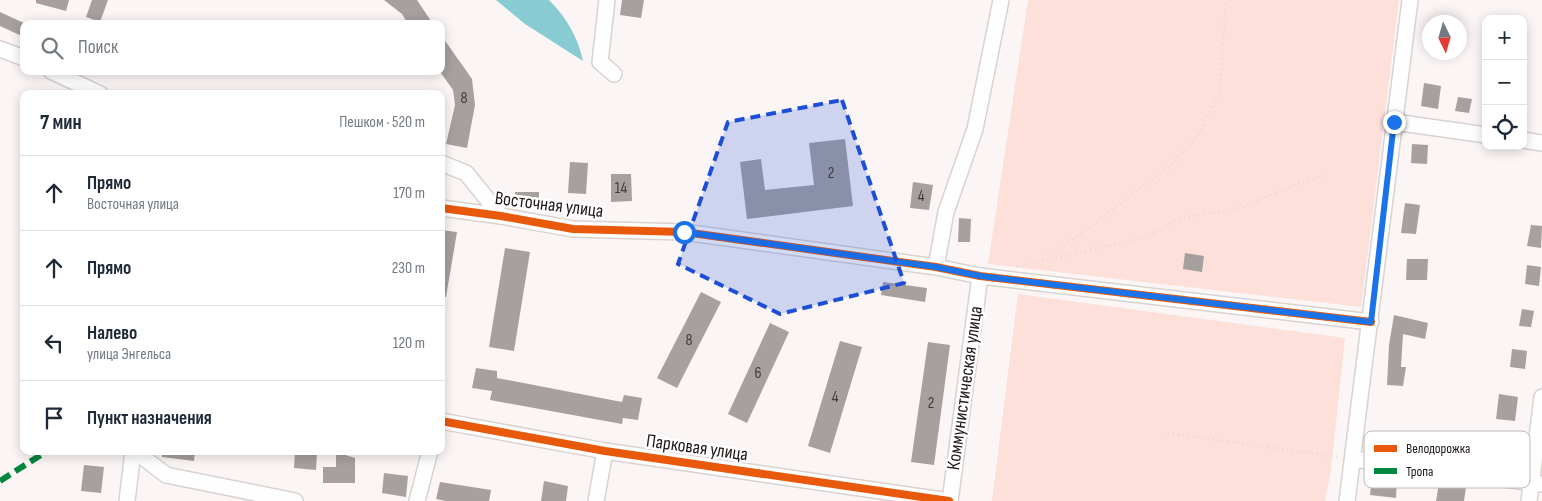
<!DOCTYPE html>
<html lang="ru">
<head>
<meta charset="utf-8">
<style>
  :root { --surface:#fff; --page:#f2f2f3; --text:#1f2937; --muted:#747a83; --line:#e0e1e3 }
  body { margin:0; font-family:"Sofia Sans Condensed",sans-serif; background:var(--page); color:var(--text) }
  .controls { position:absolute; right:15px; top:15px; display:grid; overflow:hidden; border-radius:10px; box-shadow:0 2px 12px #0003 }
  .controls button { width:45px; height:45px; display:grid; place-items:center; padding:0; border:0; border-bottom:1px solid var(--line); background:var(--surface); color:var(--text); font:25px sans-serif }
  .compass { position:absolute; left:1422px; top:15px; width:45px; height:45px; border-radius:50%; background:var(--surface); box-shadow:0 2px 12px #0003; rotate:175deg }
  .stop { position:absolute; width:15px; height:15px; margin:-11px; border:4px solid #1a73e8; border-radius:50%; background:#fff }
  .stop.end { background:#1a73e8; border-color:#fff; box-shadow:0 1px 5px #0008 }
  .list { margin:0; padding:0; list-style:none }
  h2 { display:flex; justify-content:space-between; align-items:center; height:65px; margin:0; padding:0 20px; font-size:21px }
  h2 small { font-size:16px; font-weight:400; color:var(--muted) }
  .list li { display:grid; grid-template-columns:32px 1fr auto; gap:15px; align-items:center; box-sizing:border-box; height:75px; padding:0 20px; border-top:1px solid var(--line) }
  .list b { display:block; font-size:19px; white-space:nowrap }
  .list p { margin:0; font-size:16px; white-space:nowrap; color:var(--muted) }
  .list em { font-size:16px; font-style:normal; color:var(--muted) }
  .icon { flex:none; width:28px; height:28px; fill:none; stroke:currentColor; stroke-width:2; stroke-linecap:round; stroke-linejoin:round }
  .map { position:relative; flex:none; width:1542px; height:501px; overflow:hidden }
  .search { position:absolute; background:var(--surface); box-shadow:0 2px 12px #0003; left:20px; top:20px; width:425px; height:55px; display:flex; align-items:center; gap:12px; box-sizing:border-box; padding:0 18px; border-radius:10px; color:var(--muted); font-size:19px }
  .panel { position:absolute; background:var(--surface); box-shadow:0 2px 12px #0003; left:20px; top:90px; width:425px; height:365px; border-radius:10px }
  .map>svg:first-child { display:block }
  .green { fill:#fce0d9 }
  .water { fill:#88cbd3 }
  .building { fill:#a6a09f }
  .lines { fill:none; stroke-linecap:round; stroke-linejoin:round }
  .minor-casing { stroke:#d8d2d1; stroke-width:18 }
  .path { stroke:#dad8d7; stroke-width:2; stroke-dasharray:1 4; stroke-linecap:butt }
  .minor { stroke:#fefefe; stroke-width:15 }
  .quiet { stroke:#00873e; stroke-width:6; stroke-dasharray:12 6; stroke-linecap:butt }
  .cycleway-casing { stroke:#fff; stroke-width:11 }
  .cycleway { stroke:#e8590c; stroke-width:8 }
  .route { stroke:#1a73e8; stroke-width:6 }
  .marked { fill:#1d4ed8; fill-opacity:0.2; stroke:#1d4ed8; stroke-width:4; stroke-dasharray:10 6; stroke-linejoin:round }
  .labels { text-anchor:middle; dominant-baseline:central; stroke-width:5; stroke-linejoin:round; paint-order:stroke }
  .number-label { font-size:16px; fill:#423b39 }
  .street-label { font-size:19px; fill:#201917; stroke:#fff }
  .key { fill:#fff; stroke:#bcbab9; stroke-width:1 }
  .key-label { font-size:14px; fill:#201917 }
</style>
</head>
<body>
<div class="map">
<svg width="1542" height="501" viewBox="0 0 1542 501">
  <rect width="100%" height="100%" fill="#fbf6f5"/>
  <g class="green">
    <path d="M1028,0H1399L1361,307L988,264Z"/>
    <path d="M1018,294L1345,338L1331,470L1325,501H992Z"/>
  </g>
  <path class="water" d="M496,0H549C566,17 578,37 583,61L525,24Z"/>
  <g class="building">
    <path d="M36,0H69L66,11L36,3Z"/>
    <path d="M92,0H108L100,22L86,17Z"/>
    <path d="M384,0H417L433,24H408L402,14Z"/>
    <path d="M622,0H644L641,18L620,15Z"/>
    <path d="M0,12L24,23V37L0,26Z"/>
    <path d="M441,35L472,79L475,105L467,148L446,144L455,105L453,90L441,73Z"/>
    <path d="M1424,83L1441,86L1438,109L1421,106Z"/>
    <path d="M1458,97L1472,99L1469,113L1455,111Z"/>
    <path d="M845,139L853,206L747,219L740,162L761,159L765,190L814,185L809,143Z"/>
    <path d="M1412,144L1428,145L1427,164L1411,163Z"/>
    <path d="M570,162L588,163L586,194L568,193Z"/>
    <path d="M611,174H631L632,201L611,202Z"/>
    <path d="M913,182L933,185L929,210L910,208Z"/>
    <rect x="515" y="192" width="24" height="16"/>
    <path d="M1405,203L1420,205L1416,234L1401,233Z"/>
    <path d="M959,218L971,219L970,242H958Z"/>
    <path d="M1531,225L1542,226L1541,248L1527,246Z"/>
    <path d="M441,230L457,232L446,297H441Z"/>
    <path d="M505,248L530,252L514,351L489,347Z"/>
    <path d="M1185,253L1204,256L1202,272L1183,269Z"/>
    <path d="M1407,259H1428L1427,280H1406Z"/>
    <path d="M1527,265L1541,267L1539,286L1525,284Z"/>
    <path d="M883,282L927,288L925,302L881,295Z"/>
    <path d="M701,292L721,302L677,388L657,378Z"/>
    <path d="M1522,309L1534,311L1531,327L1519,326Z"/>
    <path d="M1394,315L1428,323L1425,339L1403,334L1401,367H1406L1403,386L1387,385L1389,345Z"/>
    <path d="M770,323L789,332L747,423L728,414Z"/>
    <path d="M840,341L862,347L830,453L808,446Z"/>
    <path d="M928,342L950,345L934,465L911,462Z"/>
    <path d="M1512,349L1527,351L1525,369L1510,367Z"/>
    <path d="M476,368L497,371V378L622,402L624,395L642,398L638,420L623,418L622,424L490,400L492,391L472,388Z"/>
    <path d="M1499,394L1518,397L1515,421L1496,419Z"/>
    <path d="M162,451H195L194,461L162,457Z"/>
    <path d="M295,451L317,453L316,470L294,468Z"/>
    <path d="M336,452L355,458V483H323V467H336Z"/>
    <path d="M84,465L104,467L101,493L81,491Z"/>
    <path d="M384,473L408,476L406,497L382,493Z"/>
    <path d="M1372,475L1397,478L1396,498L1370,495Z"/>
    <path d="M544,481L568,486L566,501H541Z"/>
    <path d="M440,482L491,490L489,501H446L436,499Z"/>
    <path d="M1439,483L1466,487L1464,501H1436Z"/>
  </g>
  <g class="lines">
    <defs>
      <g id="minor">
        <path d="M607,0L600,62L614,74"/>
        <path d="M0,49L24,58"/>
        <path d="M51,71L100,94"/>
        <path d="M1394,122L1486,135"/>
        <path d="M1523,140L1542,143"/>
        <path d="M441,163L466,173L501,216"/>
        <path d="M441,208L501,216L573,229L684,232L936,267L980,276L1371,322"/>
        <path d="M936,267L946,212L975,129L1001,0"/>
        <path d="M441,421L605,451L949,501"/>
        <path d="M135,451L166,475L295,501"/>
        <path d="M1353,459L1542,484"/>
        <path d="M127,501L133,451"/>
        <path d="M417,501L430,451"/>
        <path d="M596,501L605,451"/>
        <path d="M950,501L980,276"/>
        <path d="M1347,501L1410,0"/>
        <path d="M1529,501L1542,397"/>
      </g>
    </defs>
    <use href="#minor" class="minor-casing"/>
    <g class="path">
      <path d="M1043,259L1091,227L1129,196L1170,166L1198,136L1220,90L1226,0"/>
      <path d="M1017,267L1145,237L1182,218L1241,208L1292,186L1327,175"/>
      <path d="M1168,433L1340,457"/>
    </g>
    <use href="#minor" class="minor"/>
    <path class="quiet" d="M0,481L47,451"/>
    <defs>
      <g id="cycleway">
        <path d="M441,208L501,216L573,229L684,232L936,267L980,276L1371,322"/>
        <path d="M441,421L605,451L949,501"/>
      </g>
    </defs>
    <use href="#cycleway" class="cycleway-casing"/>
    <use href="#cycleway" class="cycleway"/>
  </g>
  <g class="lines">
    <path class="route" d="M684,232L936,267L980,276L1371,322L1394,122"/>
  </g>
  <path class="marked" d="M842,100L904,283L780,314L678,264L728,122Z"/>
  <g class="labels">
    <g class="number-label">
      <text x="464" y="98">8</text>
      <text x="831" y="173">2</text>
      <text x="621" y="188">14</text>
      <text x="921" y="196">4</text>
      <text x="689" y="340">8</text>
      <text x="758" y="373">6</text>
      <text x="835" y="397">4</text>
      <text x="931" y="403">2</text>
    </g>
    <g class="street-label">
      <text transform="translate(549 205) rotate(7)">Восточная улица</text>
      <text transform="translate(965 388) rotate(-82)">Коммунистическая улица</text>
      <text transform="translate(697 448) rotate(8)">Парковая улица</text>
    </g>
  </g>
  <rect x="1364" y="431" width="166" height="57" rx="8" class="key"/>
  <rect x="1374" y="445" width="23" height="7" fill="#e8590c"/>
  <rect x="1374" y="468" width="23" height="6" fill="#00873e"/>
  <g class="key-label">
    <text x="1406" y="453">Велодорожка</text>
    <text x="1406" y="476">Тропа</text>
  </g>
</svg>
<div class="controls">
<button>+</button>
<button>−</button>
<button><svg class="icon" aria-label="locate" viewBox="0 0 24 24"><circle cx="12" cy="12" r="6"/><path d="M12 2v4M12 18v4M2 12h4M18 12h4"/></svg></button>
</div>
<svg class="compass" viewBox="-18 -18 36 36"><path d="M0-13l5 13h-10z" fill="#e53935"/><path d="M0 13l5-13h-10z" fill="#747a83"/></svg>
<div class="stop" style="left:684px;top:232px"></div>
<div class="stop end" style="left:1394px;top:122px"></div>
<div class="search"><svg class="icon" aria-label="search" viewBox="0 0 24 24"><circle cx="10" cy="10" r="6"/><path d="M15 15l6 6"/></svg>Поиск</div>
<section class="panel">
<h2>7 мин<small>Пешком · 520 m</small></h2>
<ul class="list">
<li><svg class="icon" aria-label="ahead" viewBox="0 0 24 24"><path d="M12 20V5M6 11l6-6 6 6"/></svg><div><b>Прямо</b><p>Восточная улица</p></div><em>170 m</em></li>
<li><svg class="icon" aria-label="ahead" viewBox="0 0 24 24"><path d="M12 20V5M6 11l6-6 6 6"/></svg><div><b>Прямо</b></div><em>230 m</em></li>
<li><svg class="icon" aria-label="left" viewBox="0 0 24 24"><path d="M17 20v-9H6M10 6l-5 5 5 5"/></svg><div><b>Налево</b><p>улица Энгельса</p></div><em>120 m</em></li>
<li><svg class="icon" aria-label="arrive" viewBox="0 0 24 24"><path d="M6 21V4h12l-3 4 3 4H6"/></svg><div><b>Пункт назначения</b></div></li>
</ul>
</section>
</div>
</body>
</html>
